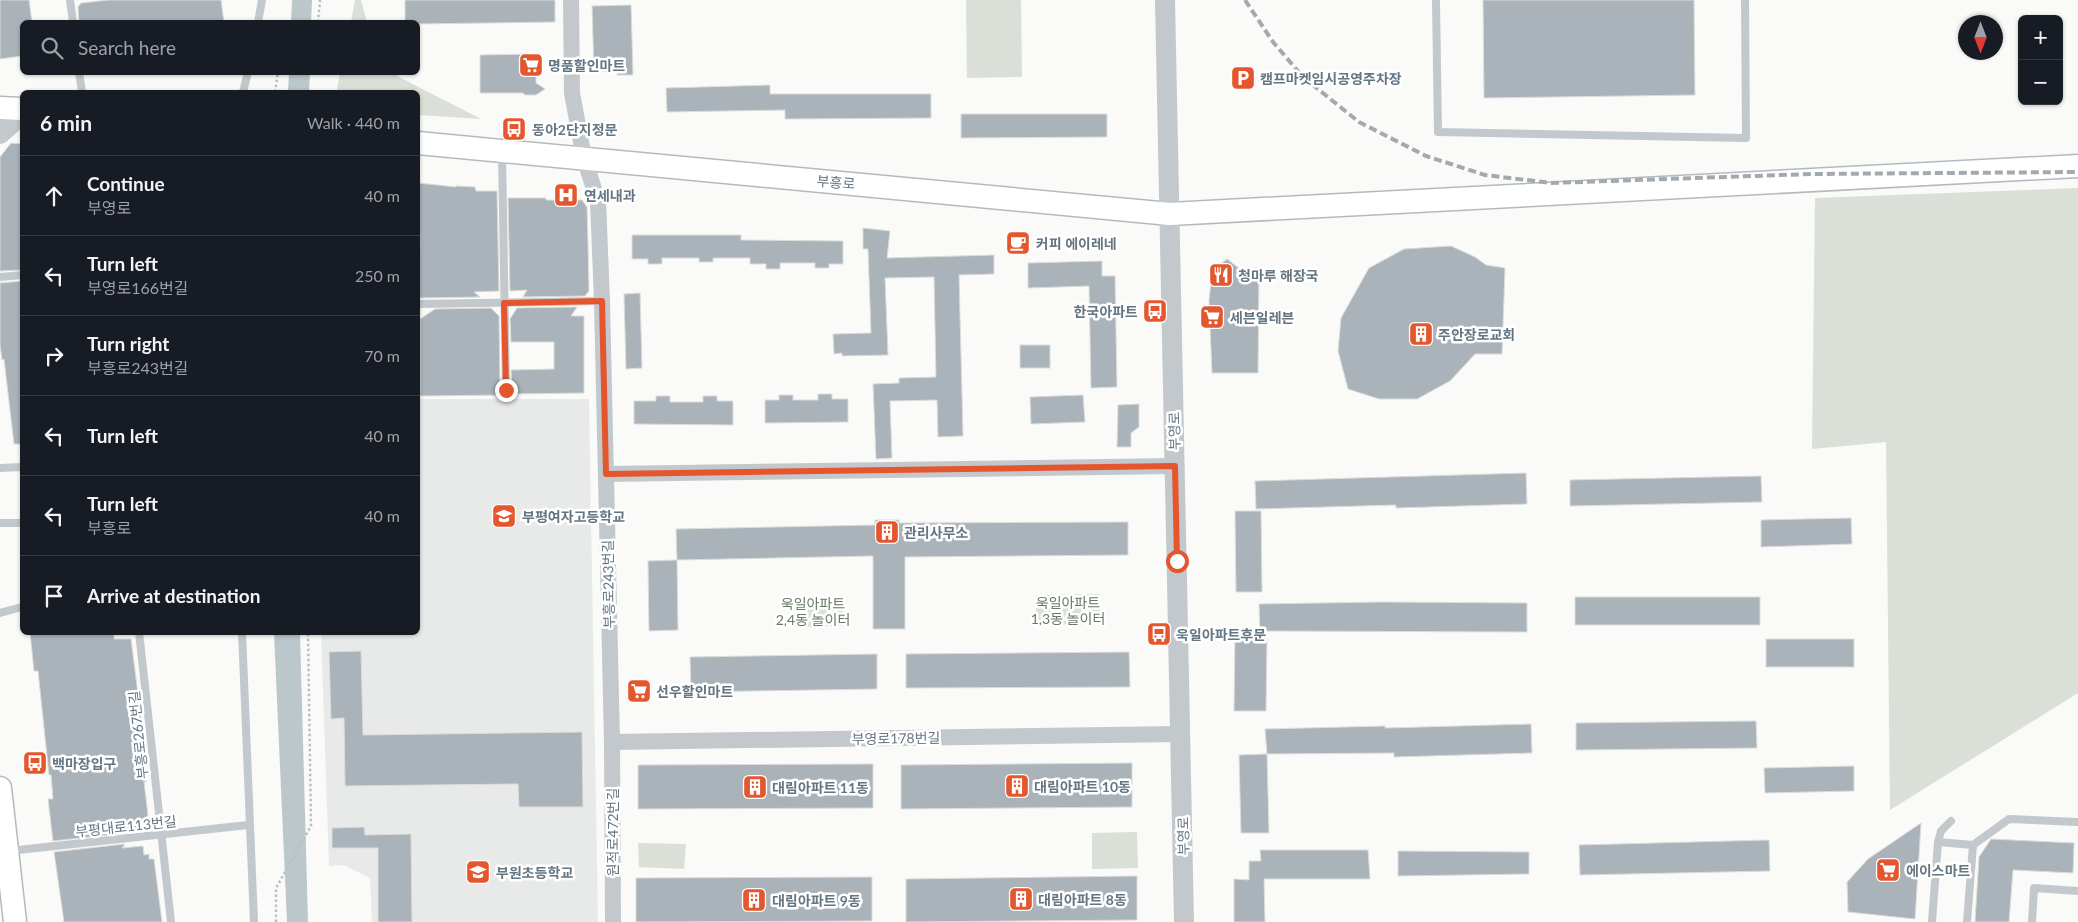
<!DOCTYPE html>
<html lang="en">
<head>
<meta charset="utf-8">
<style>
  :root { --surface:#171b24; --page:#20242c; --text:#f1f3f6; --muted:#9ea1a6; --line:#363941 }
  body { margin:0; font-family:Lato,"Noto Sans KR",sans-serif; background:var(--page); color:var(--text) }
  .controls { position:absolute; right:15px; top:15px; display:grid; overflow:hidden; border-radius:8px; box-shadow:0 1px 4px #0004 }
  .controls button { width:45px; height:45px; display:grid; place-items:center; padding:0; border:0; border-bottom:1px solid var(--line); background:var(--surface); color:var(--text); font:25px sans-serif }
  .compass { position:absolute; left:1958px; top:15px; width:45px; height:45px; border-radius:50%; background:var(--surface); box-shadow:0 1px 4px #0004; rotate:180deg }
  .stop { position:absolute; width:15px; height:15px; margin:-11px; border:4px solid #e4572e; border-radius:50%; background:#fff }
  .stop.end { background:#e4572e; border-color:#fff; box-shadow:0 1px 5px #0008 }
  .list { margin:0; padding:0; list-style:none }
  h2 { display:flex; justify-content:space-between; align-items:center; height:65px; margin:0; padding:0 20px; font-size:21px }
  h2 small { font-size:16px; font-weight:400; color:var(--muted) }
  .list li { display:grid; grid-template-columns:32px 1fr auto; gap:15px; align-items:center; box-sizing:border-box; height:80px; padding:0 20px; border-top:1px solid var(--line) }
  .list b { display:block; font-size:19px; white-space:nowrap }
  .list p { margin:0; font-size:16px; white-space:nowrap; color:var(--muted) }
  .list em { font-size:16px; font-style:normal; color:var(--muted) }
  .icon { flex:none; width:28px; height:28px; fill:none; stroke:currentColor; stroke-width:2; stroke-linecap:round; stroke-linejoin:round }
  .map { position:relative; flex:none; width:2078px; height:922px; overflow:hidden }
  .search { position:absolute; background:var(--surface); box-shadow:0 1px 4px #0004; left:20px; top:20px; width:400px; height:55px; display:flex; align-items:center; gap:12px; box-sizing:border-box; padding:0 18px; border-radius:8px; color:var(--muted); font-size:19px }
  .panel { position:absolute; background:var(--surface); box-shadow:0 1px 4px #0004; left:20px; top:90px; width:400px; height:545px; border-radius:8px }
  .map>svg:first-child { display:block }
  .built { fill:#e8e9e9 }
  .green { fill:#dadfd7 }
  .water { fill:#bbc7cb }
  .building { fill:#aab3b9; stroke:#dcdcda }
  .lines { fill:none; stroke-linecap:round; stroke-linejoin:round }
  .secondary-casing { stroke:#b3babf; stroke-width:25 }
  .path { stroke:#bbbfc2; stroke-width:2.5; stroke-dasharray:2.5 2.5; stroke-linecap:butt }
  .service { stroke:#c3c8cc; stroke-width:8 }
  .minor { stroke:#c3c8cc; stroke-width:16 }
  .tertiary { stroke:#c3c8cc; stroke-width:20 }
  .secondary { stroke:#fff; stroke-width:22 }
  .rail { stroke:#a2aab0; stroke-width:4; stroke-dasharray:8 4; stroke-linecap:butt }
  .route { stroke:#e4572e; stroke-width:6 }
  .labels { text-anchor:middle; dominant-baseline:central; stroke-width:5; stroke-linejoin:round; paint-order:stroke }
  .poi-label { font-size:14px; font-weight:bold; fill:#657683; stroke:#fff; text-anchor:start }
  .street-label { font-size:14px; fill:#657683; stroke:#fff }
  .park-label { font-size:14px; fill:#687a64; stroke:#fff }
</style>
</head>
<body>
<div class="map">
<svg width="2078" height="922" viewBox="0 0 2078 922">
  <rect width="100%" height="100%" fill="#fafaf8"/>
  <path class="built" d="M418,399H589L598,922H372L370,878L343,865L329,866L321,633L418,632Z"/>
  <g class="green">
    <path d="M355,0H361L367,22H351Z"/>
    <path d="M966,0H1021L1022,77L967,78Z"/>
    <path d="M340,73H395L399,77L481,119L418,115V92H339L337,88Z"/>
    <path d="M2078,188V693L1890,810L1886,442L1812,449L1815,198Z"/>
    <path d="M1100,594V624L1036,625V595Z"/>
    <path d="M799,597H831L832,610H843V626L800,627Z"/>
    <path d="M1137,832L1138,868L1092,869V833Z"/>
    <path d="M638,843L686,844L684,869L639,867Z"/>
  </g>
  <g class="water">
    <path d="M292,0H312L311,22H291Z"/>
    <path d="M289,73H310L309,92H288Z"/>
    <path d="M274,633H300L308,922H287Z"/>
  </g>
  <g class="building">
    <path d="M0,0H29L32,22H22V56L0,59Z"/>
    <path d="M109,0H221L224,22H79L78,7L81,3Z"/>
    <path d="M405,0H555V22L418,24V22H405Z"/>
    <path d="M1483,0H1694L1695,95L1484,98Z"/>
    <path d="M631,5L633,75H617V71L594,72L592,6Z"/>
    <path d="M536,54V83L545,89L536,95H525L523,93H480V55Z"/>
    <path d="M770,85V94H931V118L785,119V110L667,112L666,88Z"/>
    <path d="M961,114H1107V137L961,138Z"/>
    <path d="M11,143L22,144V270L0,271V157Z"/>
    <path d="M418,183L456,187V186L475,187L476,191H497L499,291L474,292L480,297L418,298V249H420Z"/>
    <path d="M508,198H546V200H582L587,207L588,245L589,291L585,296L523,297L527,290L510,291Z"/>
    <path d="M863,228L890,231L887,258L994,255V274L959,275L963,436L938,437L937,400L890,401L892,458L876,459L873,384L899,383V378L936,377L934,277L885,278L888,355L842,356V353L834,354L833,334L871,333L868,249H863Z"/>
    <path d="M632,235H741V240L843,241V264H829V268H815V263H780V269H766V264H750V258H713V262H699V258H662V264H648V259H632Z"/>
    <path d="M1451,246L1475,257L1486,265L1505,268L1502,354H1475L1450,381L1417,399H1379L1348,389L1338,351L1341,318L1369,268L1404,249Z"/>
    <path d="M1227,259L1240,269L1259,268L1258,373H1212L1209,300L1211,282L1221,264Z"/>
    <path d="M1102,261V276H1115L1117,387L1091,388L1089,286L1028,288V263Z"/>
    <path d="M22,281V444H14L4,359L2,360L0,344V283Z"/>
    <path d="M640,293L642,368L626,369L624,294Z"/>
    <path d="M577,307L571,316H584V393L509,394L512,390L511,370L554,369V342H511L510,319L517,308Z"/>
    <path d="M491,308L499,316L500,390L503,395L420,396V319L435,309Z"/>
    <rect x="1020" y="345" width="30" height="23"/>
    <path d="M818,394H832V399H848V422L765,423V400H779V395H793V400H818Z"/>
    <path d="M1083,395L1085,422L1031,424L1030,397Z"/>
    <path d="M656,396H670V402H703V396H717V401H733V425L634,424V401H656Z"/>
    <path d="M1139,404V427L1131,433V447H1117L1118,405Z"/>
    <path d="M1526,473L1527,504L1396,508V505L1256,509L1255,481Z"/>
    <path d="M1761,476L1762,502L1570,506V480Z"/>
    <path d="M1235,511H1261L1262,592H1236Z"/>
    <path d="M1851,518L1852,544L1761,547V520Z"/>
    <path d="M875,520H899V523L1128,522V555L905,557V629H873V556L677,560L676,529L875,525Z"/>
    <path d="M677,560L678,630L649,631L648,561Z"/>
    <rect x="1575" y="597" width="185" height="28"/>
    <path d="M1383,602L1527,603V632L1260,631L1259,604Z"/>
    <path d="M30,632H114V639H131L142,726L146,782H144L148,815L135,832L53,841L48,799H53L51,775H49L38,671H34Z"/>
    <path d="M1235,635H1267L1266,711H1234Z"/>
    <rect x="1766" y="639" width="88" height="28"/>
    <path d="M361,651L363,735L582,732L583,807H519L518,784L345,786L344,718L331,719L329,652Z"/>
    <path d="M1129,652L1130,687L906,688V654Z"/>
    <path d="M877,654V689L691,692L690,657Z"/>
    <path d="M1756,721L1757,748L1576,750V723Z"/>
    <path d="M1531,724L1532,753L1394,757V753L1267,754L1265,729L1385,726V728Z"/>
    <path d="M1267,754L1269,833H1241L1239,755Z"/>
    <path d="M1132,763V807L901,809V765Z"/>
    <path d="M873,764V808L638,809V765Z"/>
    <path d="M1854,766V791L1765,793L1764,768Z"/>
    <path d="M1921,823L1915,919L1848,912L1847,882L1868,859Z"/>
    <path d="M364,827L365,835L411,834L412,922H378V848H332V828Z"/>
    <path d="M1991,839L2074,843L2073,873L2013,870L2009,922H1975L1979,857Z"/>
    <path d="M1769,840L1770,871L1580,875L1579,845Z"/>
    <path d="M125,844L122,848L143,846L144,855L149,854V859H154L162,922H64L54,852Z"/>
    <path d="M1260,850H1368L1370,879H1264L1265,922H1234V879L1249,880V861H1261Z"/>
    <path d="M1398,851L1529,852V874L1398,876Z"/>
    <path d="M1137,876V920L906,922V879Z"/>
    <path d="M872,877V921L636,922V878Z"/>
  </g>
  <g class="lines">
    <defs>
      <g id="secondary">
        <path d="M0,108L22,109"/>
        <path d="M418,143L1170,214L2078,166"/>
        <path d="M0,788L15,922"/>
      </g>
    </defs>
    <use href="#secondary" class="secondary-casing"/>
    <g class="path">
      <path d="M318,22L320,0"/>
      <path d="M275,92L278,72"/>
      <path d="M276,922V888L311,826L308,632"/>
    </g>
    <g class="service">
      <path d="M70,0L73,22"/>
      <path d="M1436,0L1438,132L1746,138L1745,0"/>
      <path d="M258,22L262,0"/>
      <path d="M79,72L82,92"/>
      <path d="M243,92L248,72"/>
      <path d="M502,152L506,390"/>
      <path d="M0,277L22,275"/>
      <path d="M418,304L602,301"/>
      <path d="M0,468L22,467"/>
      <path d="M0,523H22"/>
      <path d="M0,613L22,607"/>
      <path d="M139,632L171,922"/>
      <path d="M242,632L254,922"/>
      <path d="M1938,842L1973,845L2009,819L2078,822"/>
      <path d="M9,851L248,825"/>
      <path d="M1932,922L1938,842L1941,831L1951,821"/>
      <path d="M1967,922L1973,845"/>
      <path d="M2032,922L2034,888L2078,891"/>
    </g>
    <g class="minor">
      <path d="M571,0L572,93L584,158L598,201L602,301L612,742L613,922"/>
      <path d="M606,474L1175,466"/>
      <path d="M612,742L1181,734"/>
    </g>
    <g class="tertiary">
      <path d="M1165,0L1184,922"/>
      <path d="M0,134L22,115"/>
    </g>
    <use href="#secondary" class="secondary"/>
    <path class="rail" d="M1245,0L1273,42L1303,77L1359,122L1426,156L1485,175L1551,183L1811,174L2078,172"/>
  </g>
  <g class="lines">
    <path class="route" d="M506,390L504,303L602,301L606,474L1175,466L1177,561"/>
  </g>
  <defs>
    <symbol id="supermarket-square" viewBox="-11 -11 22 22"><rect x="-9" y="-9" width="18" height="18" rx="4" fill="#e4572e" stroke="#fff"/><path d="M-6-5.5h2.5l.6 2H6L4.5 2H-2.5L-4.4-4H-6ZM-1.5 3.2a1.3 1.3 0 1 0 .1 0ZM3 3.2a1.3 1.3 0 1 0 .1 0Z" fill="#fff"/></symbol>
    <symbol id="parking-square" viewBox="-11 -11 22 22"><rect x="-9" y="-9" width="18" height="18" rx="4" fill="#e4572e" stroke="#fff"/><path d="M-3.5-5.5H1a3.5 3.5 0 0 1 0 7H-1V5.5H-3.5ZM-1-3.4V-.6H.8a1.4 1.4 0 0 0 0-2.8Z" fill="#fff"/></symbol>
    <symbol id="bus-square" viewBox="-11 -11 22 22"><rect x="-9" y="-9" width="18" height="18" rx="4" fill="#e4572e" stroke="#fff"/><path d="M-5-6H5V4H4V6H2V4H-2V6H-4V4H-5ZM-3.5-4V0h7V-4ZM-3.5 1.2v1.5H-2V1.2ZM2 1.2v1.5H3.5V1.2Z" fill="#fff"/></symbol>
    <symbol id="hospital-square" viewBox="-11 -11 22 22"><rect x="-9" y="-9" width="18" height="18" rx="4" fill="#e4572e" stroke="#fff"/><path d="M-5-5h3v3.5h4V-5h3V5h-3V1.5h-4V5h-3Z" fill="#fff"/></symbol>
    <symbol id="cafe-square" viewBox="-11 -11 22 22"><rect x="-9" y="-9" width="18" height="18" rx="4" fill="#e4572e" stroke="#fff"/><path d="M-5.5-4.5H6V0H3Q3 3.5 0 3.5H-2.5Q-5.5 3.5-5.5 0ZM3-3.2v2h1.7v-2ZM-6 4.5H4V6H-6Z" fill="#fff"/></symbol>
    <symbol id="restaurant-square" viewBox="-11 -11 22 22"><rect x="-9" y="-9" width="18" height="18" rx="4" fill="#e4572e" stroke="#fff"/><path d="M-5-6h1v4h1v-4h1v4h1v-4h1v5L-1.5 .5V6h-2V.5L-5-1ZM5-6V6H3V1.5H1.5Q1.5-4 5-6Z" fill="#fff"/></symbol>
    <symbol id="building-square" viewBox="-11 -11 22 22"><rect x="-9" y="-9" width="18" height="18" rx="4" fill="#e4572e" stroke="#fff"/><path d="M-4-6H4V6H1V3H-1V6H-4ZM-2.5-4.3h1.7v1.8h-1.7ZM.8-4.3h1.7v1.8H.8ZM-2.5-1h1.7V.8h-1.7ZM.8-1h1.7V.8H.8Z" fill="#fff"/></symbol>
    <symbol id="school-square" viewBox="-11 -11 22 22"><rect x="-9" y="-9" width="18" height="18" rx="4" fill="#e4572e" stroke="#fff"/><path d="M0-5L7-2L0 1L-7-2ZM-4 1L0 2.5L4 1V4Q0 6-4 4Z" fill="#fff"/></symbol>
  </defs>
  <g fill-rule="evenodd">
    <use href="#supermarket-square" x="517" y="51" width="28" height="28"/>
    <use href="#parking-square" x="1229" y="64" width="28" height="28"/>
    <use href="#bus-square" x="500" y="115" width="28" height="28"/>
    <use href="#hospital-square" x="552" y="181" width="28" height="28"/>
    <use href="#cafe-square" x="1004" y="229" width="28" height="28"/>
    <use href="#restaurant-square" x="1207" y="261" width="28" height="28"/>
    <use href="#bus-square" x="1141" y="297" width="28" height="28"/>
    <use href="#supermarket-square" x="1198" y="303" width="28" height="28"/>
    <use href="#building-square" x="1407" y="320" width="28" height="28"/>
    <use href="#school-square" x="490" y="502" width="28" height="28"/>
    <use href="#building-square" x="873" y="518" width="28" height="28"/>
    <use href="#bus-square" x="1145" y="620" width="28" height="28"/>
    <use href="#supermarket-square" x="625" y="677" width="28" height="28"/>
    <use href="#bus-square" x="21" y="749" width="28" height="28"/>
    <use href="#building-square" x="1003" y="772" width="28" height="28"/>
    <use href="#building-square" x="741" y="773" width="28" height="28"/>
    <use href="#supermarket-square" x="1874" y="856" width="28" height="28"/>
    <use href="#school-square" x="464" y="858" width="28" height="28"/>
    <use href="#building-square" x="1007" y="885" width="28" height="28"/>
    <use href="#building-square" x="740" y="886" width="28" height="28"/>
  </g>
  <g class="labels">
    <g class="poi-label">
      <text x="548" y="65">명품할인마트</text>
      <text x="1260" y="78">캠프마켓임시공영주차장</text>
      <text x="532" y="129">동아2단지정문</text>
      <text x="584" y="195">연세내과</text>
      <text x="1036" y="243">커피 에이레네</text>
      <text x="1238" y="275">청마루 해장국</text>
      <text x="1138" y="311" text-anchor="end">한국아파트</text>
      <text x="1230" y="317">세븐일레븐</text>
      <text x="1438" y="334">주안장로교회</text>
      <text x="522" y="516">부평여자고등학교</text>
      <text x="904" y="532">관리사무소</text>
      <text x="1176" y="634">욱일아파트후문</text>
      <text x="656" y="691">선우할인마트</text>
      <text x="52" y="763">백마장입구</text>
      <text x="1034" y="786">대림아파트 10동</text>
      <text x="772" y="787">대림아파트 11동</text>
      <text x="1906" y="870">에이스마트</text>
      <text x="496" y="872">부원초등학교</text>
      <text x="1038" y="899">대림아파트 8동</text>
      <text x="772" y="900">대림아파트 9동</text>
    </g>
    <g class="street-label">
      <text transform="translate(836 182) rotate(5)">부흥로</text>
      <text transform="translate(1174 431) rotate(-91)">부영로</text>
      <text transform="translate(608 584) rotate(-91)">부흥로243번길</text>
      <text transform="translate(138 735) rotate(-96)">부흥로267번길</text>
      <text transform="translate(896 738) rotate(-1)">부영로178번길</text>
      <text transform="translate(126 826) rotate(-6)">부평대로113번길</text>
      <text transform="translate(612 832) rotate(-90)">원적로472번길</text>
      <text transform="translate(1183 836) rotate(-91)">부영로</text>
    </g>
    <g class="park-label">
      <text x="1068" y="602">욱일아파트<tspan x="1068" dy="16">1,3동 놀이터</tspan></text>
      <text x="813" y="603">욱일아파트<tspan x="813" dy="16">2,4동 놀이터</tspan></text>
    </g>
  </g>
</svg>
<div class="controls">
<button>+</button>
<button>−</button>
</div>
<svg class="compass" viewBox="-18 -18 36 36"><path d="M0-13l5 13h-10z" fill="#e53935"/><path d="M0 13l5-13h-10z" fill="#9ea1a6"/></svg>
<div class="stop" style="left:1177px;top:561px"></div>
<div class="stop end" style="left:506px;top:390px"></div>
<div class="search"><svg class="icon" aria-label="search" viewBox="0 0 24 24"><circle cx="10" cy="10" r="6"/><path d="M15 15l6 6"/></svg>Search here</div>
<section class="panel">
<h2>6 min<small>Walk · 440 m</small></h2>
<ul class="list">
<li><svg class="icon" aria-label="ahead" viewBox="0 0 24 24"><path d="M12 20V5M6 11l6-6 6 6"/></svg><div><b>Continue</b><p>부영로</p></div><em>40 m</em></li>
<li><svg class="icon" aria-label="left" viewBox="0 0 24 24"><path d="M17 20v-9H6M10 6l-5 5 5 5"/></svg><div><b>Turn left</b><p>부영로166번길</p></div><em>250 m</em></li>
<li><svg class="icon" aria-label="right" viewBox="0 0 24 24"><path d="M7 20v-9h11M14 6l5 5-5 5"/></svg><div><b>Turn right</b><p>부흥로243번길</p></div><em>70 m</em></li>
<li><svg class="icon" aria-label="left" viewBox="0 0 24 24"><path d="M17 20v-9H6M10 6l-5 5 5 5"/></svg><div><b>Turn left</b></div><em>40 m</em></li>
<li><svg class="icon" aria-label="left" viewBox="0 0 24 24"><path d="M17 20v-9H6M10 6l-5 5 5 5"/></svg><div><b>Turn left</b><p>부흥로</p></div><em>40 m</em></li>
<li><svg class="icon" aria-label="arrive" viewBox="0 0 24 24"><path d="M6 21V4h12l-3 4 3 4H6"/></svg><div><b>Arrive at destination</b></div></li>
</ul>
</section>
</div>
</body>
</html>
